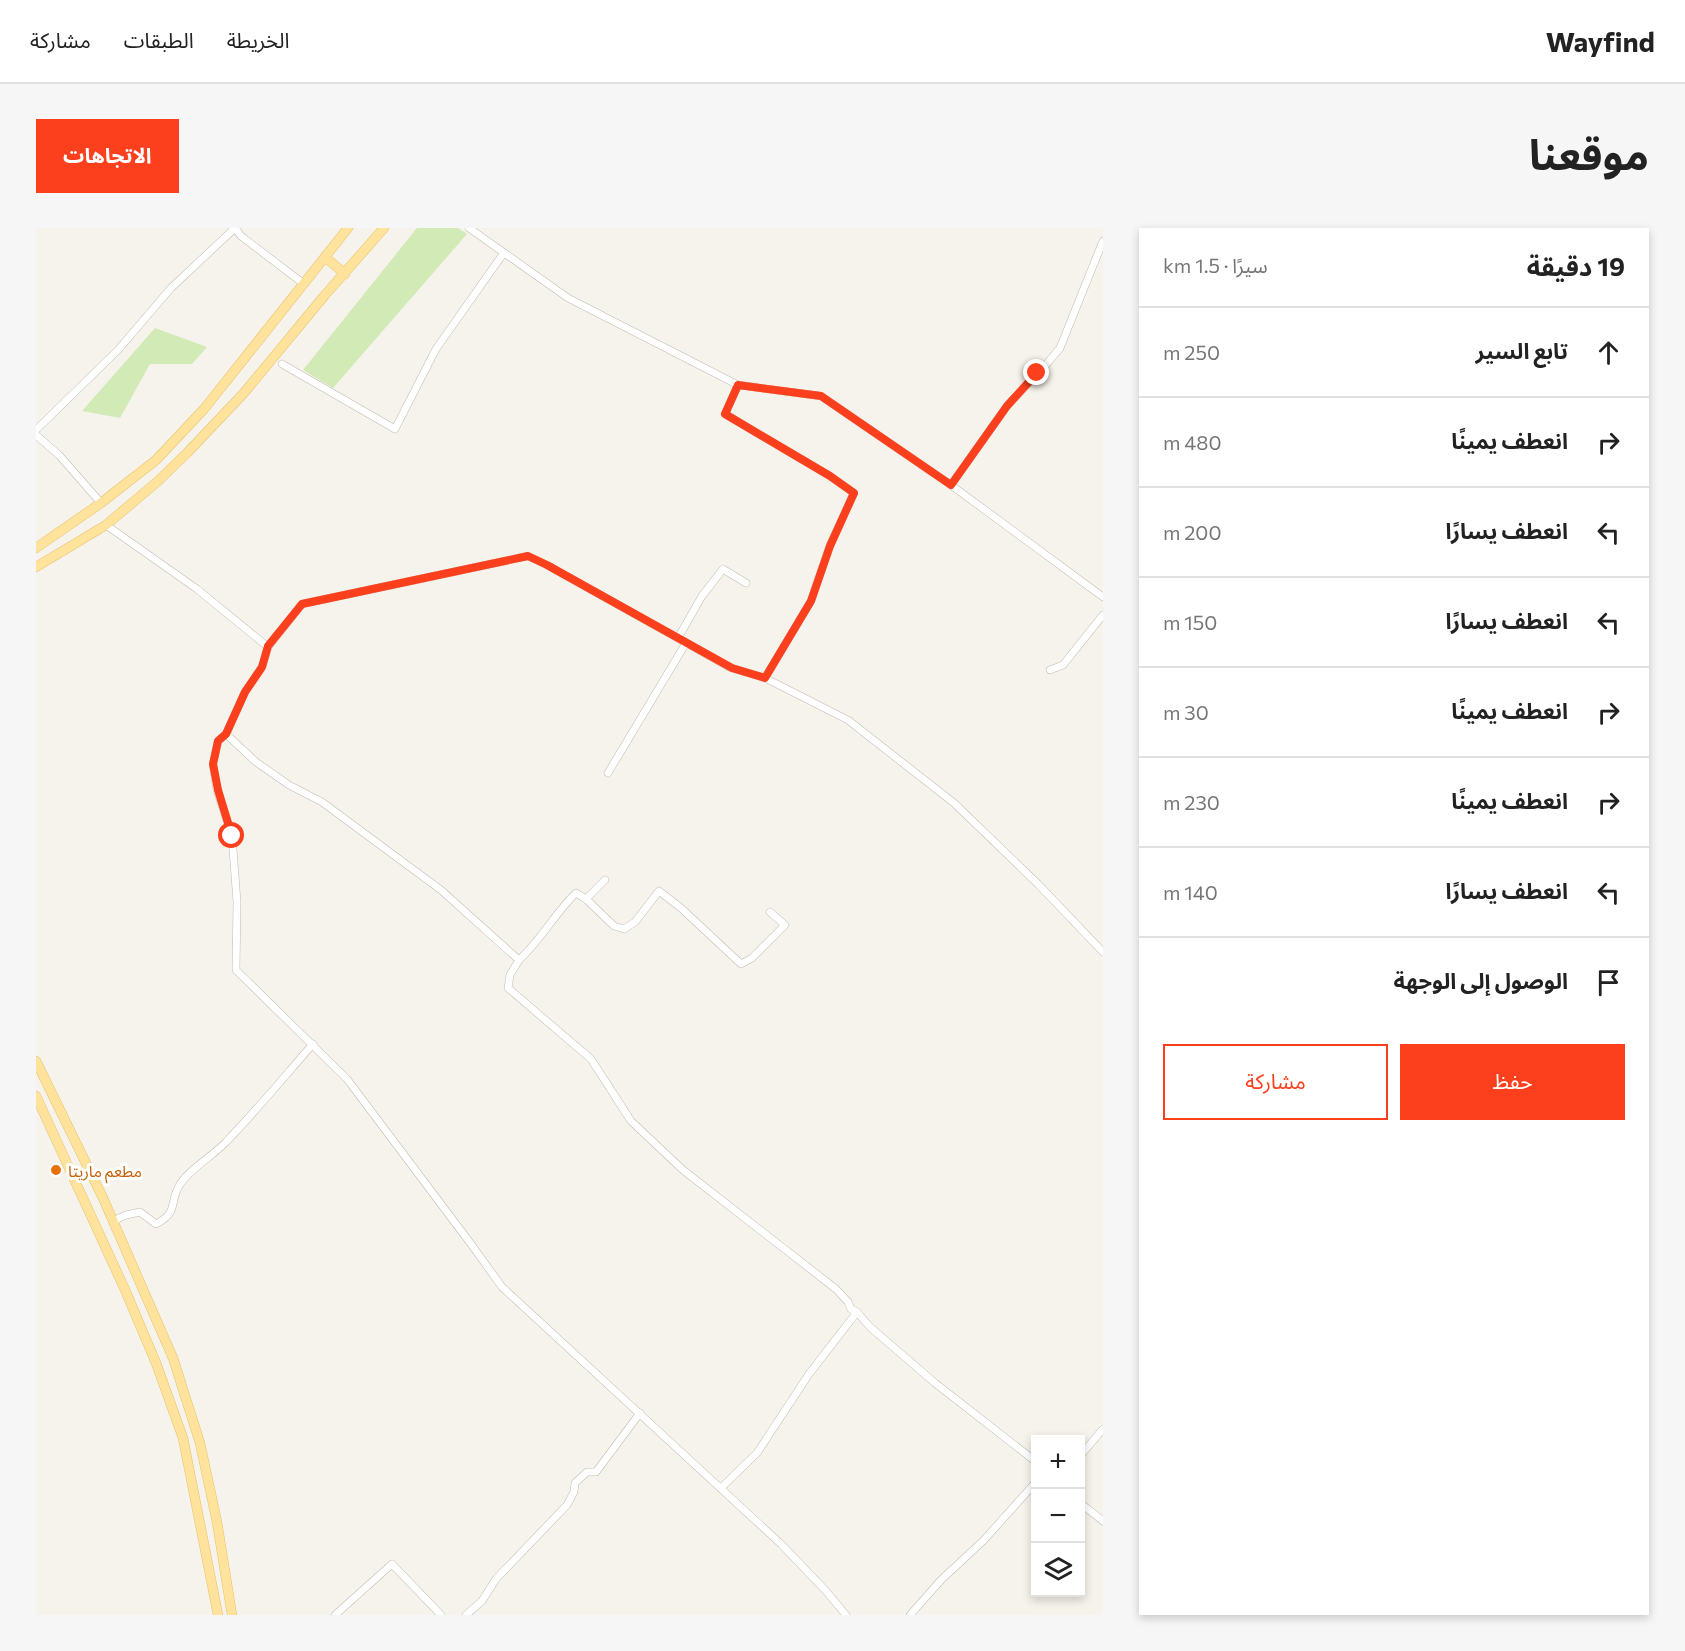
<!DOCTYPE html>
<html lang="ar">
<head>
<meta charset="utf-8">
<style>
  :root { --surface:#fff; --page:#f6f6f6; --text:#222; --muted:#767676; --line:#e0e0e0; --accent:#fc3f1d }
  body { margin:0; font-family:Commissioner,"Noto Sans Arabic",sans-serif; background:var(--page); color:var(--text); direction:rtl }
  .controls { position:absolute; right:18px; bottom:18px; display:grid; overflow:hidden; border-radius:0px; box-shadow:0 3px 9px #0003 }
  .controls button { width:54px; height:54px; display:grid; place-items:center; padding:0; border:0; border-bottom:2px solid var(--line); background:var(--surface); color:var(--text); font:30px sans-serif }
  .stop { position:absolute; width:18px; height:18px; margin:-14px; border:4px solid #fc3f1d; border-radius:50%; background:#fff }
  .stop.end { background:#fc3f1d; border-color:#fff; box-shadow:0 2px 6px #0008 }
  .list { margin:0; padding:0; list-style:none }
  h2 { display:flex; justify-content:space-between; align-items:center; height:78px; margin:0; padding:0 24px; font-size:26px }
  h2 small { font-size:20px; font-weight:400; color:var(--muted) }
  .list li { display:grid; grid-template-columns:39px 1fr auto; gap:18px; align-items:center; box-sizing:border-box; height:90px; padding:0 24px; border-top:2px solid var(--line) }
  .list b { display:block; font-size:22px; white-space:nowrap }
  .list em { font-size:20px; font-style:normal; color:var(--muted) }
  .actions { display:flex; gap:12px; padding:18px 24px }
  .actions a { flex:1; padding:14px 0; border:2px solid var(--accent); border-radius:0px; text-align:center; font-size:21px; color:var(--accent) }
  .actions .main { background:var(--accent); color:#fff }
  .icon { flex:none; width:33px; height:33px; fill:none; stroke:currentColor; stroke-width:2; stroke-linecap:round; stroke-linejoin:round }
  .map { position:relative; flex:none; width:1067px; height:1387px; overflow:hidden; direction:ltr; border-radius:0px }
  header { display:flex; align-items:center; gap:36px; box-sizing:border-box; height:84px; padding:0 30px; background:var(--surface); border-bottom:2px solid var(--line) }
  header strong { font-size:28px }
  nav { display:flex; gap:33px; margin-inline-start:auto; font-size:21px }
  .intro { display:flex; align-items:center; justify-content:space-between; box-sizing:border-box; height:144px; padding:0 36px }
  h1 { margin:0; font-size:42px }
  .button { padding:15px 27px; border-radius:0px; background:var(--accent); color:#fff; font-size:21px; font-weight:700 }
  main { display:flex; gap:36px; padding:0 36px }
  aside { flex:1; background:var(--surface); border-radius:0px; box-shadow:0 3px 9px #0003 }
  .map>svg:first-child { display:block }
  .green { fill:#d2eab5 }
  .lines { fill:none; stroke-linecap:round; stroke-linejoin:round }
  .minor-casing { stroke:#c2bbae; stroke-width:8 }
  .major-casing { stroke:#e6c16a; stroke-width:10 }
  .minor { stroke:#fff; stroke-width:7 }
  .major { stroke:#ffe39c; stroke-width:9 }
  .route { stroke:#fc3f1d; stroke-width:8 }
  .food-dot { fill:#e8710a; stroke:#fff; stroke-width:2 }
  .labels { text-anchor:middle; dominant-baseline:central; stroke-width:6; stroke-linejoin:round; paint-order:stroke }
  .food-label { font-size:16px; fill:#c56008; stroke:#fff; text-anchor:start }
</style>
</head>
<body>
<header>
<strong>Wayfind</strong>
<nav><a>الخريطة</a><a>الطبقات</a><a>مشاركة</a></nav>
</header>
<div class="intro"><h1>موقعنا</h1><a class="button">الاتجاهات</a></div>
<main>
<aside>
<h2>19 دقيقة<small>سيرًا · 1.5 km</small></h2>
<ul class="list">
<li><svg class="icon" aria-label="ahead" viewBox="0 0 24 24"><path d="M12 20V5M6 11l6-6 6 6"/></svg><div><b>تابع السير</b></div><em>250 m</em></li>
<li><svg class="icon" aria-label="right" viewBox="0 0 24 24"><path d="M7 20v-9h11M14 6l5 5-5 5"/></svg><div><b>انعطف يمينًا</b></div><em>480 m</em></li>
<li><svg class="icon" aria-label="left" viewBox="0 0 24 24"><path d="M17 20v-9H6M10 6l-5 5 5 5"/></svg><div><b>انعطف يسارًا</b></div><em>200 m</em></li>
<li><svg class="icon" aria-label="left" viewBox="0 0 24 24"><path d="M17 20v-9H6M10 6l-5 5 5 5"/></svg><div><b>انعطف يسارًا</b></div><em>150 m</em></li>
<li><svg class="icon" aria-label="right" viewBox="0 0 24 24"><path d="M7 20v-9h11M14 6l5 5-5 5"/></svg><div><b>انعطف يمينًا</b></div><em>30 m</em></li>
<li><svg class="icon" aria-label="right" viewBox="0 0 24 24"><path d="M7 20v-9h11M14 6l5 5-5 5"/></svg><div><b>انعطف يمينًا</b></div><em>230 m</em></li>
<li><svg class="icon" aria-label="left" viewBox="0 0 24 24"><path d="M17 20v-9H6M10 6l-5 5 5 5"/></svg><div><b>انعطف يسارًا</b></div><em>140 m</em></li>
<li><svg class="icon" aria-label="arrive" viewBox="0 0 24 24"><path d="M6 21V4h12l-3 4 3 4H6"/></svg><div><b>الوصول إلى الوجهة</b></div></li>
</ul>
<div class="actions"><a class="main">حفظ</a><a>مشاركة</a></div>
</aside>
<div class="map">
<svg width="1067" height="1387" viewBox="0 0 1067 1387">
  <rect width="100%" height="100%" fill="#f6f3ec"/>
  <g class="green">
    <path d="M381,0H422L431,6L297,160L267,142Z"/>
    <path d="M119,100L171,119L156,136H114L84,190L46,183Z"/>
  </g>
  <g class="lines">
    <defs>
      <g id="minor">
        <path d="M199,0L205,8L268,56"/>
        <path d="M433,0L532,70L702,157L785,168L915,257L1067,369"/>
        <path d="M246,136L359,201L400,121L467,26"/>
        <path d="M702,157L689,186L794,248L818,265L794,317L775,373L729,450"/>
        <path d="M0,202L82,122L135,60L199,0"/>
        <path d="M0,207L23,227L65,275"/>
        <path d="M915,257L971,178L1009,138L1024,120L1067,13"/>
        <path d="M70,297L161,361L232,419"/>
        <path d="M642,410L666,368L687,341L710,355"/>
        <path d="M1014,442L1027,437L1067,387"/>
        <path d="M190,506L182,513L177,536L181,562L196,608L201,674L200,742L311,851L435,1016L466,1059L745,1316L790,1363L810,1387"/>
        <path d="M572,545L650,415"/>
        <path d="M550,671L569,652"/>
        <path d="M483,732C505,712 519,685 540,665L550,671L578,698L588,701L599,694L623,663L645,680L705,736L716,730L749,697L734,684"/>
        <path d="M77,993L90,987L104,984L120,996C143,984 133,975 143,958C151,943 178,927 190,914C220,883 248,849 277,816"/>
        <path d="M1044,1228L1067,1201"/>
        <path d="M999,1233L899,1155L834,1099L821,1084L815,1081L812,1074L800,1061L647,942L595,893L555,831L472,760L474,747L483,732L405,662L286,574L253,557L220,534L190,506L209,464L226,439L232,419L266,376L492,328L511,337L695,440L729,450L812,492L918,575L1002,656L1067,724"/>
        <path d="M685,1260L721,1225L773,1146L821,1084"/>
        <path d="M1044,1275L1067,1293"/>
        <path d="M299,1387L356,1336L405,1387"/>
        <path d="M430,1387L446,1373L460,1351L531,1277L538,1264L539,1255L551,1244H560L604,1185"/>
        <path d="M874,1387L905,1352L948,1312L999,1255"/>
      </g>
      <g id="major">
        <path d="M289,29L309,46"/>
        <path d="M0,320L65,275L120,232L168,181L312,0"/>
        <path d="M0,339L70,297L121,254L151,225L207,166L289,67L348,0"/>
        <path d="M0,833L67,970L137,1130L164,1215L181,1294L196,1387"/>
        <path d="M0,868L90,1064L120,1135L147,1210L182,1387"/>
      </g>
    </defs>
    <use href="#minor" class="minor-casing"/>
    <use href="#major" class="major-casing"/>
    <use href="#minor" class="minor"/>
    <use href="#major" class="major"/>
  </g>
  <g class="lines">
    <path class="route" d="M196,608L182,562L177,536L182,513L190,506L209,464L226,439L232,418L266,376L492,328L511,337L696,440L729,450L775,373L794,318L818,265L794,248L689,186L702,157L785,168L915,257L971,178L1001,145"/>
  </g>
  <circle class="food-dot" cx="20" cy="942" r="6"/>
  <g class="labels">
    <g class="food-label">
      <text x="32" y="942">مطعم ماريتا</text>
    </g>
  </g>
</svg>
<div class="controls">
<button>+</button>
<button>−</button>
<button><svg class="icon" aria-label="layers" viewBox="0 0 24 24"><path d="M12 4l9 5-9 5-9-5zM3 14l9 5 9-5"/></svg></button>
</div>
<div class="stop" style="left:196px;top:608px"></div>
<div class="stop end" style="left:1001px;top:145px"></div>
</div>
</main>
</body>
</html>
